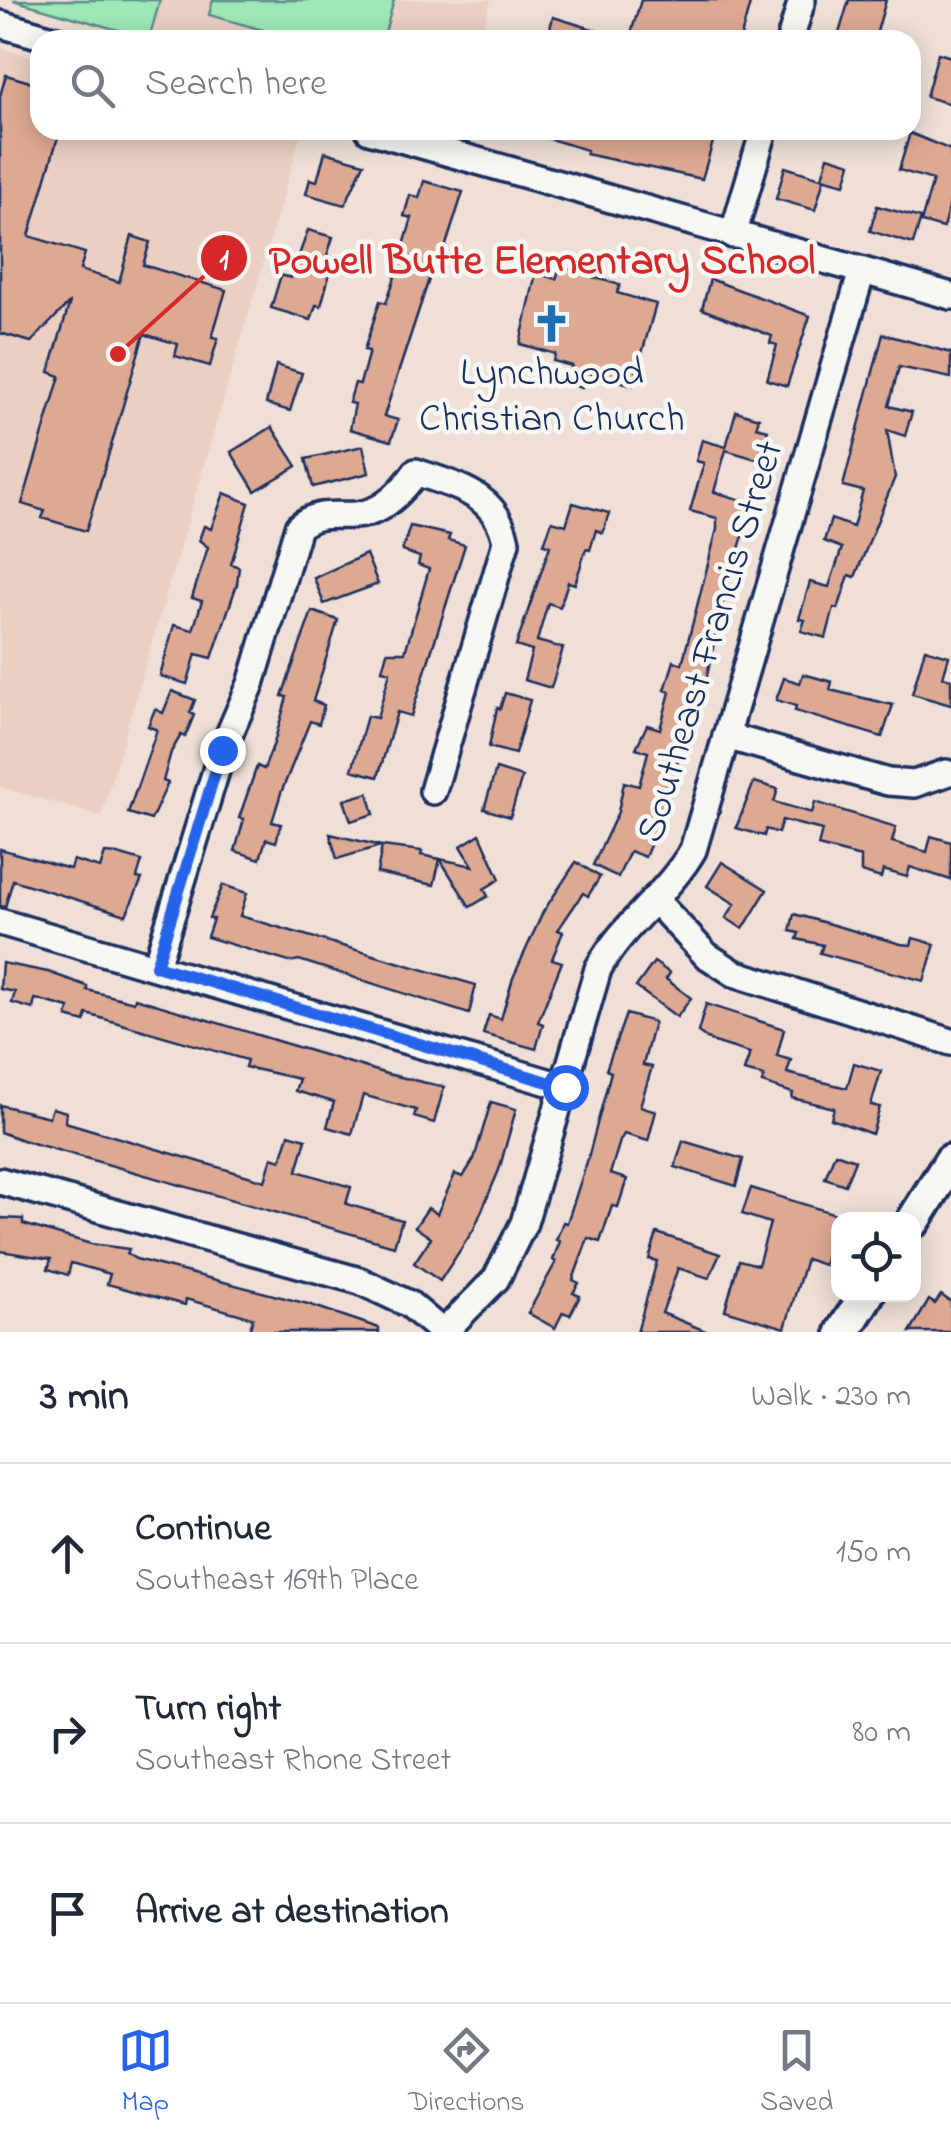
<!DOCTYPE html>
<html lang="en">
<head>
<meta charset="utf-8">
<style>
  :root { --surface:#fff; --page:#f6f6f7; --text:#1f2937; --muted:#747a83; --line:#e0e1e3; --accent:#2563eb }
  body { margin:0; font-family:"Indie Flower",sans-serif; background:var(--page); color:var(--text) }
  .controls { position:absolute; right:30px; bottom:30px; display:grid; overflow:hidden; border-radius:20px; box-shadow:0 5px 25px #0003 }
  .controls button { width:90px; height:90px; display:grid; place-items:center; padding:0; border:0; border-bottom:2px solid var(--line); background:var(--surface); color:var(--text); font:50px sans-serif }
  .stop { position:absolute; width:30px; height:30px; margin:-22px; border:8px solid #2563eb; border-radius:50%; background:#fff }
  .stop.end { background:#2563eb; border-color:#fff; box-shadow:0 2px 10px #0008 }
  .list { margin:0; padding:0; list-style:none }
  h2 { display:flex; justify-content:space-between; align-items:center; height:130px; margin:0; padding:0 40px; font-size:42px }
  h2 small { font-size:32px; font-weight:400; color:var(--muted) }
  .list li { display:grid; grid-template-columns:65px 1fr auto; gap:30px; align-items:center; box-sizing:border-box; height:180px; padding:0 40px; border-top:2px solid var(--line) }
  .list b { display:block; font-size:38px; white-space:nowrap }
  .list p { margin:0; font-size:32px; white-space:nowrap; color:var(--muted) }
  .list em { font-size:32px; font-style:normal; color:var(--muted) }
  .icon { flex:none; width:55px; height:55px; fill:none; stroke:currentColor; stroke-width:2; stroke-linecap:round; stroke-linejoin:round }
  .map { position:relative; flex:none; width:951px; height:1332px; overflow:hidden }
  .search { position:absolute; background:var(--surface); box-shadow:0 5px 25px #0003; left:30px; right:30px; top:30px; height:110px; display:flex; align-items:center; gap:25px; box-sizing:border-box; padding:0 35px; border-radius:30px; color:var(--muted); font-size:38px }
  .sheet { height:670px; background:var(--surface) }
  nav { display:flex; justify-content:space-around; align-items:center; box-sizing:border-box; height:140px; border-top:2px solid var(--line); background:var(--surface); font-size:28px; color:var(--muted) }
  nav a { display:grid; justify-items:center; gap:5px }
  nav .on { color:var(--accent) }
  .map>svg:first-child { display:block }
  .built { fill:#eacfc2 }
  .green { fill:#9ee8b7; stroke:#5c8c8a; stroke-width:2.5 }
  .building { fill:#dea993; stroke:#1b2f5e; stroke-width:2.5 }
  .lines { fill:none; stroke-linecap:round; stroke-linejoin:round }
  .minor-casing { stroke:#1b2f5e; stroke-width:32 }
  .major-casing { stroke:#1b2f5e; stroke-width:40 }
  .minor { stroke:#f6f6f2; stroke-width:25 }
  .major { stroke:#f6f6f2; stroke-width:32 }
  .route { stroke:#2563eb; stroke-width:12 }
  .labels { text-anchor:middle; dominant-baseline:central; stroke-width:9; stroke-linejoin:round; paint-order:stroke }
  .poi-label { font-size:40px; fill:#1b2f5e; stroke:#f6f6f2 }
  .street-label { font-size:40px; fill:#1b2f5e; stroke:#f6f6f2 }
  .leader { fill:none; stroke:#d62828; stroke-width:4 }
  .callout-dot { fill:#d62828; stroke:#f6f6f2; stroke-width:4 }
  .mark-label { font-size:30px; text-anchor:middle; font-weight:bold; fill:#fff }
  .callout-label { font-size:42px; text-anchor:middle; font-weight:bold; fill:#d62828; stroke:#f6f6f2; stroke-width:9; stroke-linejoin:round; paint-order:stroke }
</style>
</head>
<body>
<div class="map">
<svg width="951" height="1332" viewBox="0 0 951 1332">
  <rect width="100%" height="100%" fill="#efdfd6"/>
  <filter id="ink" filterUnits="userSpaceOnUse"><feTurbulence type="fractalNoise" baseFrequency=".01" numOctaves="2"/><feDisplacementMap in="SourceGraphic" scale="20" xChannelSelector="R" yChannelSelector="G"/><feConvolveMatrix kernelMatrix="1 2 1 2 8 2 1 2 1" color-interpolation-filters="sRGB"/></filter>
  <g filter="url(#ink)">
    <g class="built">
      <path d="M13,0H491L479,40H152Z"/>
      <path d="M0,48L40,59V130L301,134L101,816L0,787Z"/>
    </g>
    <g class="green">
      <path d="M13,0H160L149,39Z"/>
      <path d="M213,0H394L383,40H299L209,15Z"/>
    </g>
    <g class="building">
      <path d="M641,0H751L740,40H629Z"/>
      <path d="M849,0H886L876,35L837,40Z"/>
      <path d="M553,17L616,36L615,40H547Z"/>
      <path d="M938,53L951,57V104L926,97Z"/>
      <path d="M6,75L40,85V130H60L29,236L85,253L80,270L119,282L132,236L150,242L143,265L226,290L212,337L218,338L210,366L175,356L178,344L144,334L86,531L42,518L45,511L22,504L60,376L49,372L70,302L31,342L0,333V96Z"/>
      <path d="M534,130H665L684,135L686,130H697L715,135L702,179L586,154L587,150L533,134Z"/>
      <path d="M910,133L951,150V199L943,228L921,222L933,180L899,170Z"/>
      <path d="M325,152L364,163L345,205L306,194L310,179L317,181Z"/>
      <path d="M828,156L851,163L845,184L822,178Z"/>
      <path d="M785,167L824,179L815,210L776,199Z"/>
      <path d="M424,181L463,192L439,267L434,265L430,276L384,416L398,420L391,441L350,429L355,404L349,403L355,383L360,384L369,351L364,350L380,301L386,303L394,280L412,218L404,216L410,195L419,198Z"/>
      <path d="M877,206L921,218L913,244L870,231Z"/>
      <path d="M308,230L333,237L327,256L334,258L321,306L316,305L311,320L271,308L281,275L291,278Z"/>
      <path d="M560,267L620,285L617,293L656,304L633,385L586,372L582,387L567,383L572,366L553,361L555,354L520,344L536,273L556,279Z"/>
      <path d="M710,279L810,316L787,386L767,380L777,345L770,343L772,336L702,309Z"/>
      <path d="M883,334L951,353V378L899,367L889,406L912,412L905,436L887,430L895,477L855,577L849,575L838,609L834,608L826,638L801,631L805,620L799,619L810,582L829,587L842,548L824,541L831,519L853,527L863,491L843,486Z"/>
      <path d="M276,365L302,373L290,411L266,404Z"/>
      <path d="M736,411L759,418L756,427L768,430L759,460L726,450L714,492L753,503L723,601L705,685L698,683L693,698L666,809L645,857L630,851L618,877L593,865L618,812L624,782L639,786L648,752L636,748L647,725L660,729L670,692L665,690L674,661L682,664L717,529V518L690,511L704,463L696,461L702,440L726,447Z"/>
      <path d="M272,427L297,466L255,491L231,452Z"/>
      <path d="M363,446L369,473L313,487L306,459Z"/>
      <path d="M224,493L249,503L231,564L239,567L237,584L212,658L196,654L187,684L160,676L174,625L193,630L202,601L192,598L208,547L199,540L204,526L211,529Z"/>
      <path d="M573,503L609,513L603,533L596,530L590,550L586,549L575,584L568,582L560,607L548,603L537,641L563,648L551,688L524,680L532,651L516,646L550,546L544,544L552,521L566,525Z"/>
      <path d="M410,526L450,535L448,540L465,545L411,716L397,712L378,777L352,770L367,716L377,718L390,672L382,670L387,652H405L429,569L418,565L420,557L402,551Z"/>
      <path d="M366,554L378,584L324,604L314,578Z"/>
      <path d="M312,611L338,620L313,701L324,705L319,724L310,721L281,793L272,822L281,824L276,842L266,839L260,859L235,851L244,819L239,818L257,766L264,769L274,743L287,697L282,696Z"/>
      <path d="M925,649L949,656L943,677L951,679V705L912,694Z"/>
      <path d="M803,674L832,682L830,690L893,705L882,737L795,711L796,706L776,700L784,678L800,683Z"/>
      <path d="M172,691L195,700L190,713L194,715L185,737L181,735L171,752L163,781L168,783L151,820L128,813L157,730L148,726L155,709L163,713Z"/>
      <path d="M505,693L530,700L515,754L489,747L497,708L500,709Z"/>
      <path d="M496,769L522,777L510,817L484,809Z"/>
      <path d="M754,782L778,789L774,802L812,813L815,802L896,827L892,842L927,852L931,836L951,842V880L910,867L907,877L883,870L881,878L861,872V857L818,846L822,830L782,820L778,833L766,829L764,836L736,828Z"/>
      <path d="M368,793L374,814L351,821L344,800Z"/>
      <path d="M330,834L381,846L337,859Z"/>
      <path d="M480,834L500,879L484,889L488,896L470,907L440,859L473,866L461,846Z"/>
      <path d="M382,846L422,851L421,855L440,859L434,885L377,873Z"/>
      <path d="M0,849L70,869L73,860L100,868L105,853L118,854L142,861L137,878L142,879L126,915L13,880L5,907L0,906Z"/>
      <path d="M576,862L600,877L588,896L583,893L558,930L563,932L552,959L562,962L538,1022L543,1024L536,1049L483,1034L489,1015L501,1019L513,978L543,912Z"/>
      <path d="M722,862L767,890L743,929L726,918L735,904L707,886Z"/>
      <path d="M223,885L247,893L240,916L476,985L469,1014L299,960L289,962L207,937L213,919L209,918Z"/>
      <path d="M794,914L901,944L911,945L913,938L935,944L924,981L820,953L823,945L797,939L799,933L790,931Z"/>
      <path d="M654,962L670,973L666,979L691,998L677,1017L636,987Z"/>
      <path d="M2,963L48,972L87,986V990L134,1002L135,998L387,1074L444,1087L434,1123L414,1117L416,1110L363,1095L352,1134L327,1127L334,1102L295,1091L299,1079L245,1067L247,1060L87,1014L85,1022L67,1017L69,1008L40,1000L35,999L33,1009L12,1003L15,992L0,989Z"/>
      <path d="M706,1004L784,1029L777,1056L791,1060L787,1073L847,1088L854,1063L881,1071L871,1105L880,1107L872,1134L831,1119L834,1108L792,1098L793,1093L762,1083L764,1076L744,1071L750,1053L711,1041L698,1032Z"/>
      <path d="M626,1014L654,1022L643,1065L652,1067L640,1106L656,1111L648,1141L624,1134L620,1141L610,1174L627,1179L618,1207L612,1206L600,1242L588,1238L573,1280L579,1283L573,1293L580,1296L570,1315L563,1312L555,1328L528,1313L556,1262L553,1260L560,1241L556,1240L563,1222L567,1223L587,1162L611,1072L606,1070Z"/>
      <path d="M491,1102L516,1109L499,1170L474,1229L440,1281L414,1263L431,1238L415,1227L428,1208L437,1214L455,1174L463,1177L474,1159Z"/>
      <path d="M0,1105L49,1117L52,1108L66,1112L65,1122L265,1181L272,1157L281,1160L289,1134L306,1139L297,1171L351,1187L346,1204L402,1220L394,1246L22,1140L0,1132Z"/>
      <path d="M683,1141L743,1159L736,1186L675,1167Z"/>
      <path d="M835,1153L855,1160L845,1185L825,1178Z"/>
      <path d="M751,1188L839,1215L824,1265L806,1259L785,1328L725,1310L739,1260L758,1265L770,1223L742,1214Z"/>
      <path d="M0,1218L23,1219V1224L91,1244L129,1249L127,1254L136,1259L308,1304L379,1328V1332H249L253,1318L186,1299L185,1305L107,1284L110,1274L71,1263L68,1275L48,1269L51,1259L0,1251Z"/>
      <path d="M657,1233L720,1254L709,1278L678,1268L662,1313L708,1332H637L657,1261L649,1259Z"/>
      <path d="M941,1295L951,1302V1332H910L929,1300L935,1304Z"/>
    </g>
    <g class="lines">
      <defs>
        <g id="minor">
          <path d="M0,24L56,40"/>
          <path d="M790,40L802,0"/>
          <path d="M369,130L951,296"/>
          <path d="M733,235L764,130"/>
          <path d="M726,736L888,782L914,784L946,773"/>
          <path d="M654,899L706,955L734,973L951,1042"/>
          <path d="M0,922L565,1087"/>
          <path d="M156,966L222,751L251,684L298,527C335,496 364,545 416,472C458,487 497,494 506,542L433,791"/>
          <path d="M0,1181L360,1281L409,1304L442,1332"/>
          <path d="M444,1332L496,1279L524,1223L598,969C623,923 667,895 693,850L862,271"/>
        </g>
        <g id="major">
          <path d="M914,1220L951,1161"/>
          <path d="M843,1332L867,1294"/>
        </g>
      </defs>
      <use href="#minor" class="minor-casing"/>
      <use href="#major" class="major-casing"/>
      <use href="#minor" class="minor"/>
      <use href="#major" class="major"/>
    </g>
  </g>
  <g class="lines" filter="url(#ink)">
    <path class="route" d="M222,750L156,966L565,1087"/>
  </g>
  <defs>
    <symbol id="church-bare" viewBox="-9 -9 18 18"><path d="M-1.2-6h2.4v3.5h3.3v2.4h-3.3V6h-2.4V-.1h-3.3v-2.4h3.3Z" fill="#1f6fb2" stroke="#f6f6f2" stroke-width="2.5" paint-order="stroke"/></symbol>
  </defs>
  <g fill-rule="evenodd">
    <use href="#church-bare" x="524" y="296" width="55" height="55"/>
  </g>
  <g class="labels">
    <g class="poi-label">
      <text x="552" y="374">Lynchwood<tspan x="552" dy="46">Christian Church</tspan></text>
    </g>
    <g class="street-label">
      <text transform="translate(712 642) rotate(-73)">Southeast Francis Street</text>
    </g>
  </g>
  <path class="leader" d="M118 354L224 258"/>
  <g class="callout-dot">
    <circle cx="118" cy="354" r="10"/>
    <circle cx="224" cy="258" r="25"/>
  </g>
  <g class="mark-label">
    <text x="224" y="269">1</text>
  </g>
  <g class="callout-label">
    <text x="542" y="273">Powell Butte Elementary School</text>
  </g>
</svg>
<div class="controls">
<button><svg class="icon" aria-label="locate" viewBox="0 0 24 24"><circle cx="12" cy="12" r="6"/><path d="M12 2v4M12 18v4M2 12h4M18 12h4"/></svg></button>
</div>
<div class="stop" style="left:565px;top:1087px"></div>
<div class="stop end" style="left:222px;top:750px"></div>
<div class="search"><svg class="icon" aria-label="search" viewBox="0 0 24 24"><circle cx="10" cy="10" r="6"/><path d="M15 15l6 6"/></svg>Search here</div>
</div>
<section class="sheet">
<h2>3 min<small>Walk · 230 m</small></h2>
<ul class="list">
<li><svg class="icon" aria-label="ahead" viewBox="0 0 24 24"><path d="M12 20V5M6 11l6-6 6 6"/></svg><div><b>Continue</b><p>Southeast 169th Place</p></div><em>150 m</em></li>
<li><svg class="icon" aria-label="right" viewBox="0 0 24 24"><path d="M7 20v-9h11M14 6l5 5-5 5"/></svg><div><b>Turn right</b><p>Southeast Rhone Street</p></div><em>80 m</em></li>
<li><svg class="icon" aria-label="arrive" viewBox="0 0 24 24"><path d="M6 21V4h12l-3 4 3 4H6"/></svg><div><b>Arrive at destination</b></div></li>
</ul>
</section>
<nav>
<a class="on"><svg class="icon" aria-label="map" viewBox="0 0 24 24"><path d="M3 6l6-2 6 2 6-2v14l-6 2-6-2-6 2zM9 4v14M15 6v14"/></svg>Map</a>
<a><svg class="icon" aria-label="directions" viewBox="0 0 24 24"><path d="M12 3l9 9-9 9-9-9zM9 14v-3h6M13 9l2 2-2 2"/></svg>Directions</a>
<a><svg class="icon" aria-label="saved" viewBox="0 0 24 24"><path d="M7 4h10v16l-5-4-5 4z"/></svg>Saved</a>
</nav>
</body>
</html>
